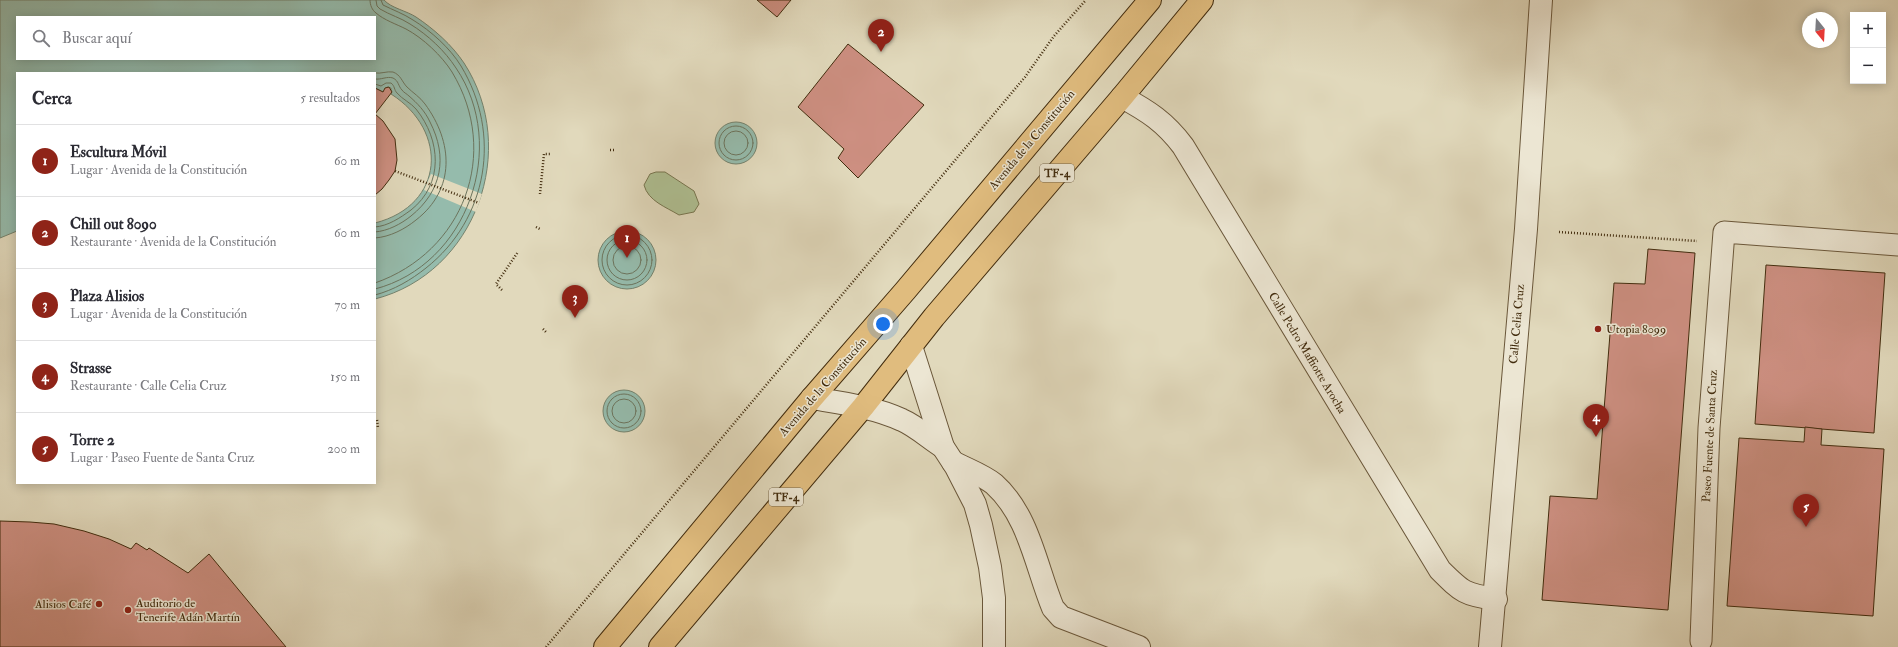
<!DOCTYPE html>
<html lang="es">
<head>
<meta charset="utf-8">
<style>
  :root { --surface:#fff; --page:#f2f2f3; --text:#2b2b33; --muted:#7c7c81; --line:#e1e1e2; --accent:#8f2418 }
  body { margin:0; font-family:"IM FELL Double Pica",serif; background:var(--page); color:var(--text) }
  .controls { position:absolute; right:12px; top:12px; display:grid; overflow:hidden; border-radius:0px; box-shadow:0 2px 10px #0003 }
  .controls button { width:36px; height:36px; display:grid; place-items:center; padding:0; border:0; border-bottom:1px solid var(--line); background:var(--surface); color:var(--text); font:20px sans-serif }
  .compass { position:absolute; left:1802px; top:12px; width:36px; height:36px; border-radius:50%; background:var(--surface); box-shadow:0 2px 10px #0003; rotate:162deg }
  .you { position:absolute; left:883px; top:324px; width:14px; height:14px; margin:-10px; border:3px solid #fff; border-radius:50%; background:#1a73e8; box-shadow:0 0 0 6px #1a73e833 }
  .badge { display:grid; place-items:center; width:26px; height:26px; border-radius:50%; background:var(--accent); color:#fff; font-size:13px; font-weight:700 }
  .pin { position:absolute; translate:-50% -33px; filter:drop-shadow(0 1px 2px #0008) }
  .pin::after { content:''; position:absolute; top:21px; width:14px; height:12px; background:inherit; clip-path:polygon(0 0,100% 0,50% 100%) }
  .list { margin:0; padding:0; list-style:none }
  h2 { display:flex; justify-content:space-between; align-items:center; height:52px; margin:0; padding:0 16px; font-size:17px }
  h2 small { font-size:13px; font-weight:400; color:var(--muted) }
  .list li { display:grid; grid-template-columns:26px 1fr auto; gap:12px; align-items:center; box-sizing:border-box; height:72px; padding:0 16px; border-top:1px solid var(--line) }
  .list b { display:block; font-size:15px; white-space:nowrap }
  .list p { margin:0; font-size:13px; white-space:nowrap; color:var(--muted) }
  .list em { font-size:13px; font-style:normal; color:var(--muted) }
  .icon { flex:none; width:22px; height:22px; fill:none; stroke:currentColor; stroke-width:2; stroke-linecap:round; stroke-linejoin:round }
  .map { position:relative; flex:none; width:1898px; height:647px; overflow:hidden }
  .search { position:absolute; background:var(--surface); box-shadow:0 2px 10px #0003; left:16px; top:16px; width:360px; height:44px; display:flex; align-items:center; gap:10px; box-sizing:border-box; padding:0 14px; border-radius:0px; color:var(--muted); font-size:15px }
  .panel { position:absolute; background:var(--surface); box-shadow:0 2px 10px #0003; left:16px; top:72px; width:360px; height:412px; border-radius:0px }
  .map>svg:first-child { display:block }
  .green { fill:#afc093; stroke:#787650 }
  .water { fill:#95bbac; stroke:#74826d; fill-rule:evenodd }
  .pier { fill:#e1d9bc }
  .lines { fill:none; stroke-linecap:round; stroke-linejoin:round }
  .shore { stroke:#6c745d; stroke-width:1 }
  .building { fill:#cd8f81; stroke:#422c0e }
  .pedestrian-casing { stroke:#6a573a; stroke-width:23 }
  .minor-casing { stroke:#6a573a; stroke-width:24 }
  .tertiary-casing { stroke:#6a573a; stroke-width:24 }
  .primary-casing { stroke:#422c0e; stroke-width:24 }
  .path { stroke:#422c0e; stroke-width:2.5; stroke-dasharray:1 2; stroke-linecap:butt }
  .pedestrian { stroke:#ece6d3; stroke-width:21 }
  .minor { stroke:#ece6d3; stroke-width:22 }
  .tertiary { stroke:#ece6d3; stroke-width:22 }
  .primary { stroke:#e0bc7e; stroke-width:22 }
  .poi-dot { fill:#8f2418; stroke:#ece6d3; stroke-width:1.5 }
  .labels { text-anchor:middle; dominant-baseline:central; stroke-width:3; stroke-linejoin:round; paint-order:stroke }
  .shield { fill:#ece6d3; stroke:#756449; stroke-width:1 }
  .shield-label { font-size:11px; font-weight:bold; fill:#422c0e }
  .street-label { font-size:12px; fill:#422c0e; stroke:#ece6d3 }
  .poi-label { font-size:12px; fill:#422c0e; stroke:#ece6d3; text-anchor:start }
</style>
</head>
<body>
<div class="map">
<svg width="1898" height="647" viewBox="0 0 1898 647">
  <rect width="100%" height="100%" fill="#e1d9bc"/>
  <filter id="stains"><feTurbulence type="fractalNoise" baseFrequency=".005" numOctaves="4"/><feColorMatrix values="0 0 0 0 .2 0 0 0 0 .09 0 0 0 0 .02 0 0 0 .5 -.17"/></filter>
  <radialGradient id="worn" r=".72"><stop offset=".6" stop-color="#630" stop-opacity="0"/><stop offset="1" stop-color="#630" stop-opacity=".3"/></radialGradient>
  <path class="green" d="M656,172H665L694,191L699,204L694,212L679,215C666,207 648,201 644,185L650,174Z"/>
  <g class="water">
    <path d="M0,0H384C391,8 407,11 416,17C434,29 452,45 464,63C520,149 476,273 375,299V223C445,205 449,131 391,94V88L387,87L383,92L375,88V73H17V231L0,238ZM17,17H375V59H17Z"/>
    <circle cx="736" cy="143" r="21"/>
    <circle cx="627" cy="260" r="29"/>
    <circle cx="624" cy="411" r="21"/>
  </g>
  <path class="pier" d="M431,174L482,194L476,212L424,190Z"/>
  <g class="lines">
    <g class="shore">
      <path d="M370,0C370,5 372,10 376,13C384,20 396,24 406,29C423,38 442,56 452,72C501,153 464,252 375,283"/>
      <path d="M375,73C381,74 387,71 393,72C401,75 402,82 407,87C413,93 420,97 425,104C453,142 456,189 416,220C405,229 390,237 375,238"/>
      <path d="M375,79C381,80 387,76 393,78C399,81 398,86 402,90C403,92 407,94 409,96C417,103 425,111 430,122C448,157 442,191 411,216C401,224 388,231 375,232"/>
      <path d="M375,84L381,86L386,83H391C395,86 394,90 397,93C402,99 411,103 416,109C441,140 444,184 411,210C400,218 388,226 375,227"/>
      <circle cx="736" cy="143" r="17"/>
      <circle cx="736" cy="143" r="12"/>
      <circle cx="627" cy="260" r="25"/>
      <circle cx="627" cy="260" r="20"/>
      <circle cx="627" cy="260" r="14"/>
      <path d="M375,289C468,265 509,146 456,68C445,51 428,35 410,24C401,18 390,15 380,9L377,6L376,0"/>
      <path d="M375,295C394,290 411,280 426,268C488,219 502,134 461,66C450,48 431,31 413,20C404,14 393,10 383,5L381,0"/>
      <circle cx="624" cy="411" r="17"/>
      <circle cx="624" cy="411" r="12"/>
    </g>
  </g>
  <g class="building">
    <path d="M757,0H791L777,17Z"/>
    <path d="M848,44L924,105L858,178L838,158L844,149L798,107Z"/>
    <path d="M389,87L392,92L375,114L383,121L395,139L397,160L395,171L389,180L382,189L375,195V88L383,92L385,88Z"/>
    <path d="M1648,249L1695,253L1668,610L1542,600L1550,496L1597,499L1614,283L1645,284Z"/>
    <path d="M1766,265L1885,273L1874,433L1755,424Z"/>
    <path d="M1805,427L1822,429L1821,445L1884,449L1873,616L1727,606L1739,438L1804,442Z"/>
    <path d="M0,521L30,522L54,524L84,531L109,539L131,549L136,543L147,550L149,548L188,573L209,554L286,647H0Z"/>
  </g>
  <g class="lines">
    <defs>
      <path id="pedestrian" d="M1701,641L1709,428L1724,232L1898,245"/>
      <g id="minor">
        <path d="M1122,97C1148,111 1165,122 1183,146L1440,570C1462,592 1465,595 1496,599"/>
        <path d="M1490,647L1526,229L1541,0"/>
      </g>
      <g id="tertiary">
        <path d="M911,346L943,447L956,467L975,504L981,525L990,567L994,598V647"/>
        <path d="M812,398C842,403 874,407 902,420C916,426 930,439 943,447"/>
        <path d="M953,462C966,469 983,475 994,484C1029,515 1036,567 1053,608L1061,617L1139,647"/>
      </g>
      <g id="primary">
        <path d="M605,647L812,398L905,291L1150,0"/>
        <path d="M660,647L863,407L934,317L1122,97L1202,0"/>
      </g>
    </defs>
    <use href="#pedestrian" class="pedestrian-casing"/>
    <use href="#minor" class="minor-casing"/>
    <use href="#tertiary" class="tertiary-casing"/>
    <use href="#primary" class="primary-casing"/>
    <g class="path">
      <path d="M610,150H616"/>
      <path d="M395,171L479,203"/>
      <path d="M540,194L544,154H551"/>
      <path d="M536,227L540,229"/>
      <path d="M1559,232L1697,241"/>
      <path d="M502,290L496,284L518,252"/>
      <path d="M543,329L547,333"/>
      <path d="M377,420L378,428"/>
      <path d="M546,647L1025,77L1054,36L1086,0"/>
    </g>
    <use href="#pedestrian" class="pedestrian"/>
    <use href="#minor" class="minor"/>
    <use href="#tertiary" class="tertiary"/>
    <use href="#primary" class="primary"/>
  </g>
  <g class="poi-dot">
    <circle cx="1598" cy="329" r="4"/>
    <circle cx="99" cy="604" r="4"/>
    <circle cx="128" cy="610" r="4"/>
  </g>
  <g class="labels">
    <g class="shield">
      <rect x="1040" y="164" width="34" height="18" rx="3"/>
      <rect x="769" y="488" width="34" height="18" rx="3"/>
    </g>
    <g class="shield-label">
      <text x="1057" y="173">TF-4</text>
      <text x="786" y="497">TF-4</text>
    </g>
    <g class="street-label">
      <text transform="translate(1032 140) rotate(-50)">Avenida de la Constitución</text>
      <text transform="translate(1517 324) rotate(-85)">Calle Celia Cruz</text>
      <text transform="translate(1307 353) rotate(59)">Calle Pedro Maffiotte Arocha</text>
      <text transform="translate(823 387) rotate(-49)">Avenida de la Constitución</text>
      <text transform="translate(1710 436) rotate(-87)">Paseo Fuente de Santa Cruz</text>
    </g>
    <g class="poi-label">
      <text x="1606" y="329">Utopia 8099</text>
      <text x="136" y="603">Auditorio de<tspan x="136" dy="14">Tenerife Adán Martín</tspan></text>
      <text x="91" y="604" text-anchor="end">Alisios Café</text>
    </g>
  </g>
  <rect width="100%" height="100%" filter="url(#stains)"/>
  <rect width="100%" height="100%" fill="url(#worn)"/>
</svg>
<div class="controls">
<button>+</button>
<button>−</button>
</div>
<svg class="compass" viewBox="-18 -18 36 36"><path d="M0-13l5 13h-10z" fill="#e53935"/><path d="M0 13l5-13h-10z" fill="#7c7c81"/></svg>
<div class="you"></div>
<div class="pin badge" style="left:627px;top:258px">1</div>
<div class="pin badge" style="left:881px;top:52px">2</div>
<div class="pin badge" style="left:575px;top:318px">3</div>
<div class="pin badge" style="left:1596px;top:437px">4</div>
<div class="pin badge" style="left:1806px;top:527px">5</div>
<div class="search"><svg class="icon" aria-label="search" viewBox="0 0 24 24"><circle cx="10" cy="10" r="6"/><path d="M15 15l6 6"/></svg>Buscar aquí</div>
<section class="panel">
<h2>Cerca<small>5 resultados</small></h2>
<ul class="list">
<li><span class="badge">1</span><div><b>Escultura Móvil</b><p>Lugar · Avenida de la Constitución</p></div><em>60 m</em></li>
<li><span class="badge">2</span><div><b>Chill out 8090</b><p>Restaurante · Avenida de la Constitución</p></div><em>60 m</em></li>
<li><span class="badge">3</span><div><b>Plaza Alisios</b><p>Lugar · Avenida de la Constitución</p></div><em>70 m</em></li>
<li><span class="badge">4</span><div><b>Strasse</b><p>Restaurante · Calle Celia Cruz</p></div><em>150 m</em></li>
<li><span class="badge">5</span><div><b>Torre 2</b><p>Lugar · Paseo Fuente de Santa Cruz</p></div><em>200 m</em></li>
</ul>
</section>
</div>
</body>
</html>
